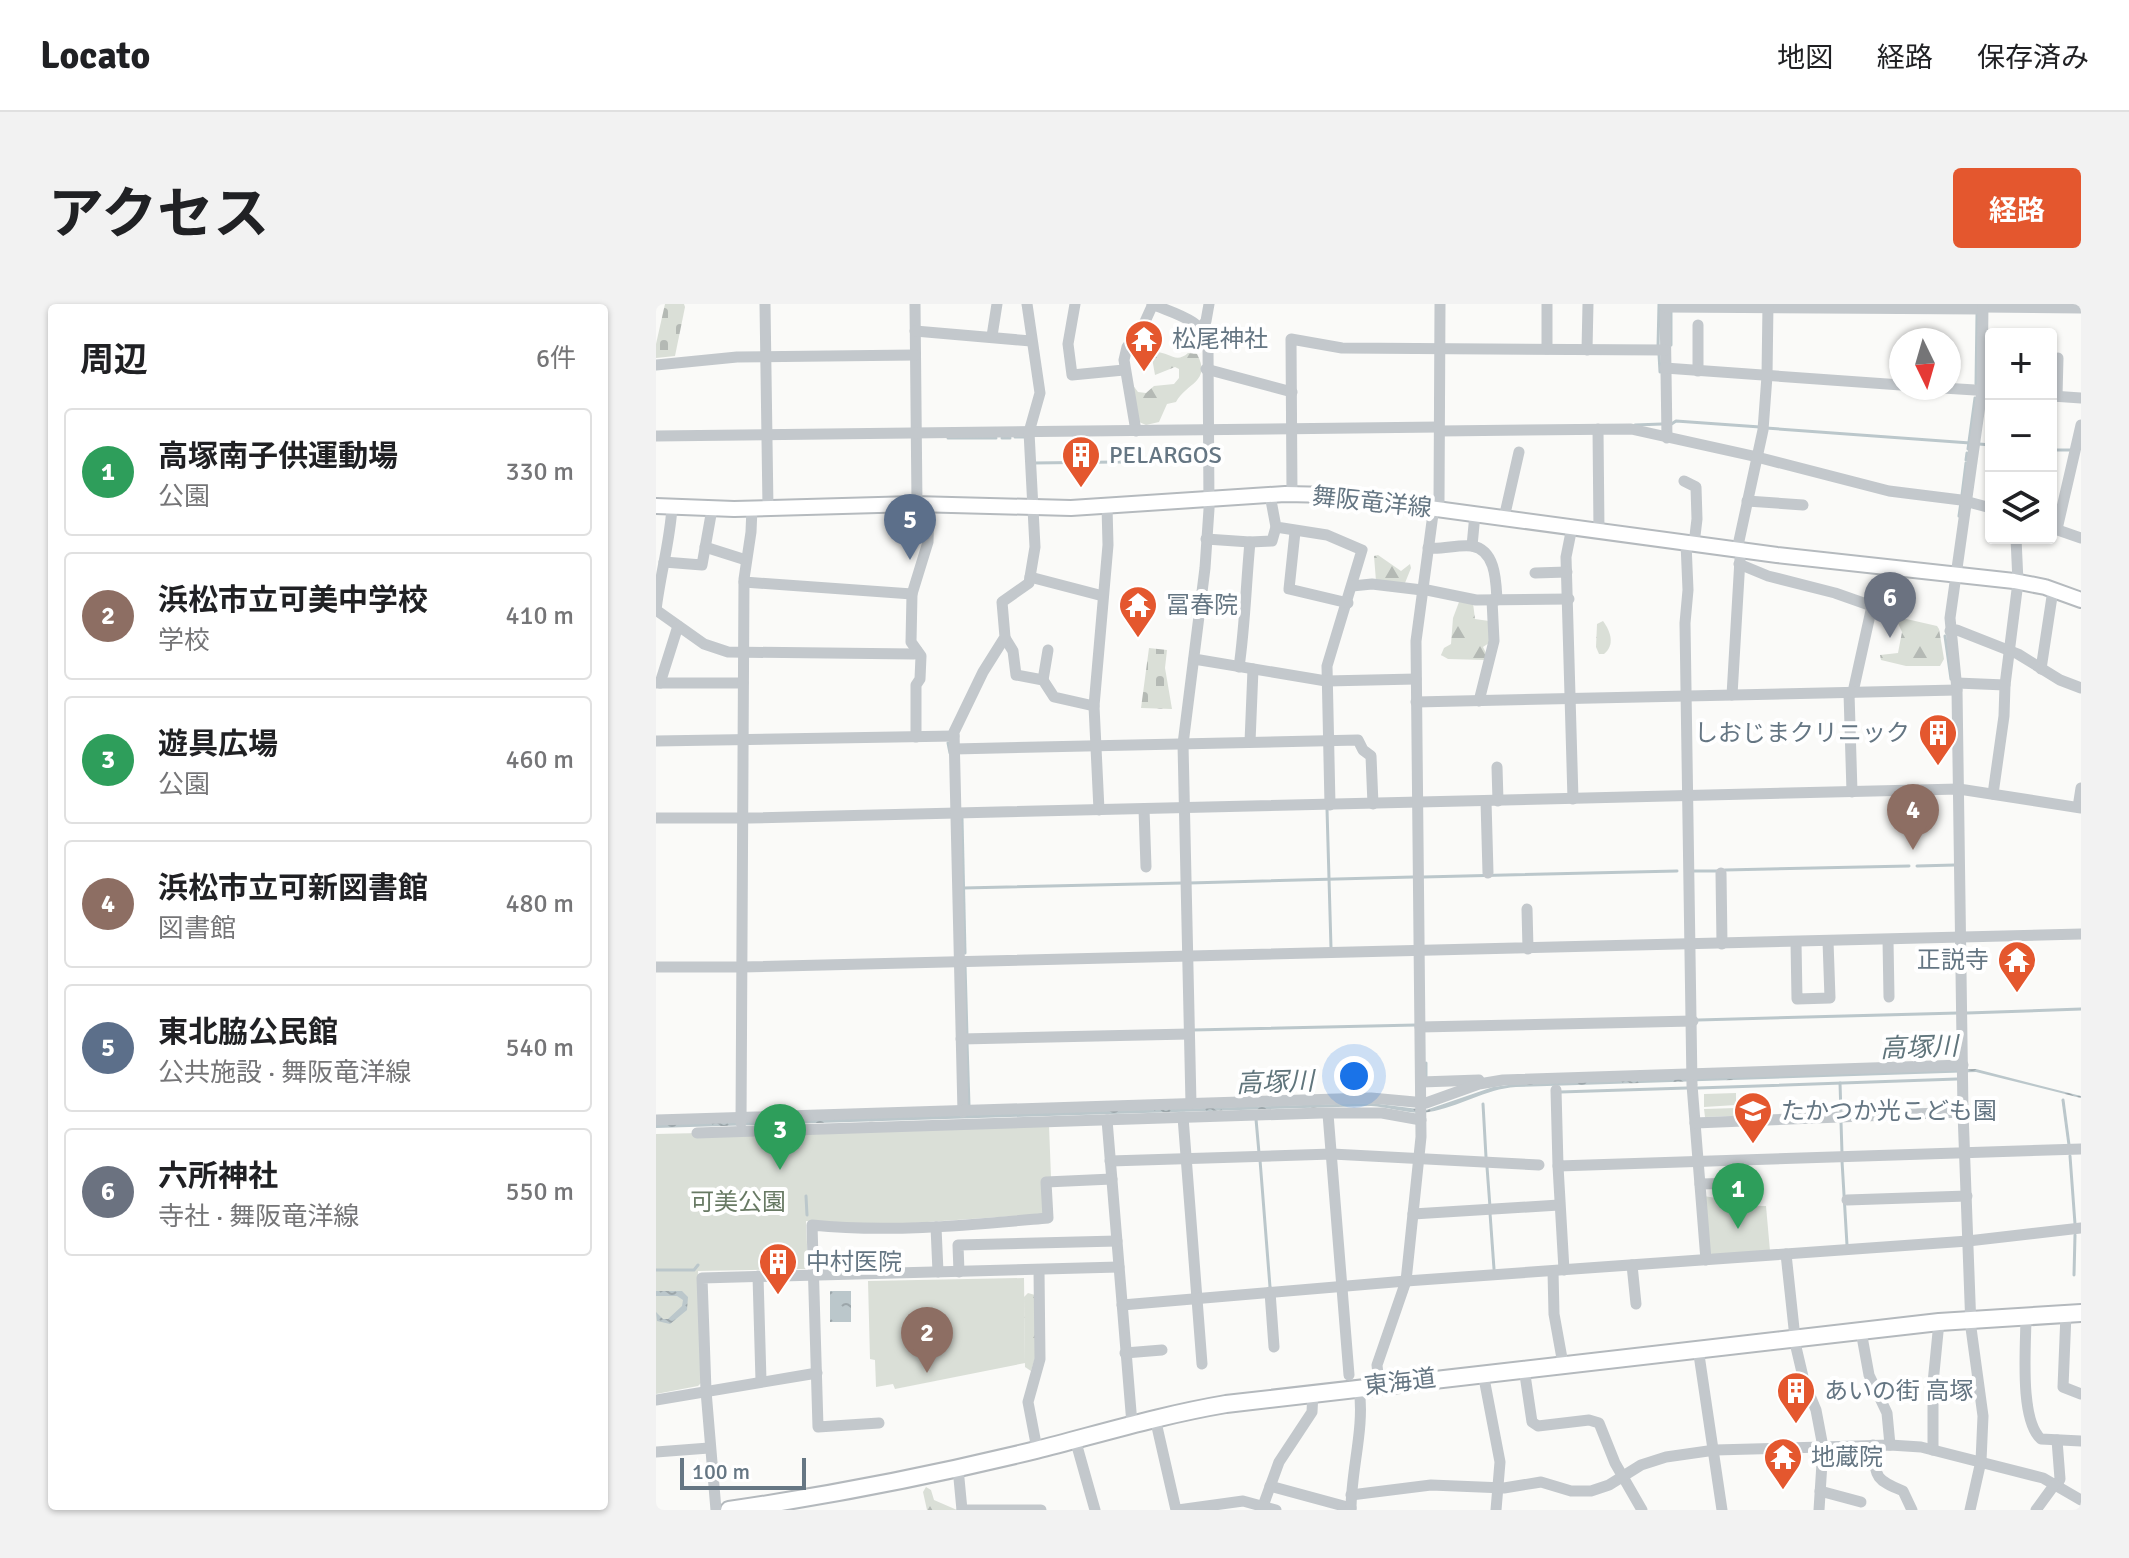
<!DOCTYPE html>
<html lang="ja">
<head>
<meta charset="utf-8">
<style>
  :root { --surface:#fff; --page:#f2f2f2; --text:#202124; --muted:#757577; --line:#e0e0e0; --accent:#e4572e }
  body { margin:0; font-family:Signika,"Noto Sans JP",sans-serif; background:var(--page); color:var(--text) }
  .controls { position:absolute; right:24px; top:24px; display:grid; overflow:hidden; border-radius:8px; box-shadow:0 2px 6px #0004 }
  .controls button { width:72px; height:72px; display:grid; place-items:center; padding:0; border:0; border-bottom:2px solid var(--line); background:var(--surface); color:var(--text); font:40px sans-serif }
  .compass { position:absolute; left:1233px; top:24px; width:72px; height:72px; border-radius:50%; background:var(--surface); box-shadow:0 2px 6px #0004; rotate:175deg }
  .scale { position:absolute; left:24px; bottom:20px; width:126px; box-sizing:border-box; padding-left:8px; border:4px solid #657683; border-top:0; font-size:22px; line-height:28px; white-space:nowrap; color:#657683; -webkit-text-stroke:6px #fff; paint-order:stroke }
  .you { position:absolute; left:698px; top:772px; width:28px; height:28px; margin:-20px; border:6px solid #fff; border-radius:50%; background:#1a73e8; box-shadow:0 0 0 12px #1a73e833 }
  .badge { display:grid; place-items:center; width:52px; height:52px; border-radius:50%; background:var(--accent); color:#fff; font-size:26px; font-weight:700 }
  .pin { position:absolute; translate:-50% -66px; filter:drop-shadow(0 2px 4px #0008) }
  .pin::after { content:''; position:absolute; top:42px; width:28px; height:24px; background:inherit; clip-path:polygon(0 0,100% 0,50% 100%) }
  .list { margin:0; padding:0; list-style:none }
  h2 { display:flex; justify-content:space-between; align-items:center; height:104px; margin:0; padding:0 32px; font-size:34px }
  h2 small { font-size:26px; font-weight:400; color:var(--muted) }
  .list li { display:grid; grid-template-columns:52px 1fr auto; gap:24px; align-items:center; box-sizing:border-box; height:128px; margin:0 16px 16px; padding:0 16px; border:2px solid var(--line); border-radius:8px }
  .list b { display:block; font-size:30px; white-space:nowrap }
  .list p { margin:0; font-size:26px; white-space:nowrap; color:var(--muted) }
  .list em { font-size:26px; font-style:normal; color:var(--muted) }
  .icon { flex:none; width:44px; height:44px; fill:none; stroke:currentColor; stroke-width:2; stroke-linecap:round; stroke-linejoin:round }
  .map { position:relative; flex:none; width:1425px; height:1206px; overflow:hidden; border-radius:8px }
  header { display:flex; align-items:center; gap:48px; box-sizing:border-box; height:112px; padding:0 40px; background:var(--surface); border-bottom:2px solid var(--line) }
  header strong { font-size:38px }
  nav { display:flex; gap:44px; margin-inline-start:auto; font-size:28px }
  .intro { display:flex; align-items:center; justify-content:space-between; box-sizing:border-box; height:192px; padding:0 48px }
  h1 { margin:0; font-size:56px }
  .button { padding:20px 36px; border-radius:8px; background:var(--accent); color:#fff; font-size:28px; font-weight:700 }
  main { display:flex; gap:48px; padding:0 48px }
  aside { flex:1; background:var(--surface); border-radius:8px; box-shadow:0 2px 6px #0004 }
  .map>svg:first-child { display:block }
  .forest { fill:url(#forest-firs) }
  .cemetery { fill:url(#cemetery-stones) }
  .park { fill:#dadfd7 }
  .water { fill:url(#water-ripples) }
  .lines { fill:none; stroke-linecap:round; stroke-linejoin:round }
  .stream { stroke:#bbc7cb; stroke-width:3 }
  .major-casing { stroke:#b5babe; stroke-width:18 }
  .highway-casing { stroke:#b4b9bd; stroke-width:20 }
  .minor { stroke:#c3c8cc; stroke-width:11 }
  .major { stroke:#fff; stroke-width:14 }
  .highway { stroke:#fff; stroke-width:16 }
  .labels { text-anchor:middle; dominant-baseline:central; stroke-width:8; stroke-linejoin:round; paint-order:stroke }
  .poi-label { font-size:24px; fill:#657683; stroke:#fff; text-anchor:start }
  .street-label { font-size:24px; fill:#657683; stroke:#fff }
  .park-label { font-size:24px; fill:#687a64; stroke:#fff }
  .water-label { font-size:26px; font-style:italic; fill:#60757c; stroke:#fff }
</style>
</head>
<body>
<header>
<strong>Locato</strong>
<nav><a>地図</a><a>経路</a><a>保存済み</a></nav>
</header>
<div class="intro"><h1>アクセス</h1><a class="button">経路</a></div>
<main>
<aside>
<h2>周辺<small>6件</small></h2>
<ul class="list">
<li><span class="badge" style="background:#2e9e5b">1</span><div><b>高塚南子供運動場</b><p>公園</p></div><em>330 m</em></li>
<li><span class="badge" style="background:#8d6e63">2</span><div><b>浜松市立可美中学校</b><p>学校</p></div><em>410 m</em></li>
<li><span class="badge" style="background:#2e9e5b">3</span><div><b>遊具広場</b><p>公園</p></div><em>460 m</em></li>
<li><span class="badge" style="background:#8d6e63">4</span><div><b>浜松市立可新図書館</b><p>図書館</p></div><em>480 m</em></li>
<li><span class="badge" style="background:#5c6f8a">5</span><div><b>東北脇公民館</b><p>公共施設 · 舞阪竜洋線</p></div><em>540 m</em></li>
<li><span class="badge" style="background:#6b7280">6</span><div><b>六所神社</b><p>寺社 · 舞阪竜洋線</p></div><em>550 m</em></li>
</ul>
</aside>
<div class="map">
<svg width="1425" height="1206" viewBox="0 0 1425 1206">
  <defs>
    <pattern id="forest-firs" width="22" height="20" patternUnits="userSpaceOnUse" patternTransform="scale(2)"><rect width="22" height="20" fill="#dadfd7"/><path d="M5 1l3.5 6h-7zM16 11l3.5 6h-7z" fill="#b4b9b4"/></pattern>
    <pattern id="cemetery-stones" width="16" height="16" patternUnits="userSpaceOnUse" patternTransform="scale(2)"><rect width="16" height="16" fill="#dadfd7"/><path d="M2 7V4a2 2 0 0 1 4 0v3zM10 15v-3a2 2 0 0 1 4 0v3z" fill="#b4b9b4"/></pattern>
    <pattern id="water-ripples" width="26" height="14" patternUnits="userSpaceOnUse" patternTransform="scale(2)"><rect width="26" height="14" fill="#bbc7cb"/><path d="M2 4q2-2 4 0t4 0M15 11q2-2 4 0t4 0" fill="none" stroke="#9ca6aa"/></pattern>
  </defs>
  <rect width="100%" height="100%" fill="#fafaf8"/>
  <g class="forest">
    <path d="M500,48C513,48 520,60 532,49L541,50C556,78 530,79 520,98L511,100L503,118L490,121L483,118L476,80L482,88L490,89L498,82L518,80L523,74V65L519,63L499,71L496,54Z"/>
    <path d="M722,251L745,267L754,260L755,264L749,279L720,277L718,252Z"/>
    <path d="M803,298L817,299L819,315L833,317V339L827,343L831,351L829,356L792,355L785,351L788,344L795,340L797,314Z"/>
    <path d="M1246,314L1281,322L1283,325L1288,355L1284,362H1250L1225,356L1224,351L1242,349L1246,328L1241,317Z"/>
    <path d="M947,317C955,328 959,341 948,350H943L940,343L941,320Z"/>
    <path d="M372,989L379,991L381,1048L375,1067L369,1063L368,993Z"/>
    <path d="M270,1183L275,1186L278,1196L301,1206H271L267,1188Z"/>
  </g>
  <g class="cemetery">
    <path d="M9,0H28L29,3L19,52L0,54V40Z"/>
    <path d="M493,344L511,346L509,364L516,405L485,404Z"/>
  </g>
  <g class="park">
    <path d="M1080,789V801L1048,803V790Z"/>
    <path d="M1080,804V812L1049,813L1048,805Z"/>
    <path d="M393,821L395,874L388,910L213,922L150,917L152,965L42,967L45,1079L42,1082L0,1090V830Z"/>
    <path d="M1048,892C1069,895 1091,903 1110,902L1114,947L1057,951L1053,948Z"/>
    <path d="M368,974L369,1059L239,1085L237,1080L220,1083L219,1056L214,1055L212,977Z"/>
  </g>
  <g class="water">
    <path d="M1320,765L1425,792V794L1320,768L860,783C829,785 803,803 773,808C754,811 734,803 715,802L0,824V820L715,799L770,806L837,783L860,780Z"/>
    <path d="M87,887V893H96L97,897L119,900L118,907C105,917 94,907 83,900L72,908V893H76V888Z"/>
    <path d="M0,987H26L32,993L31,1006L14,1020L1,1017L0,1008L7,1015H12L26,1002L27,996L21,992H0Z"/>
    <rect x="174" y="987" width="21" height="31"/>
  </g>
  <g class="lines">
    <g class="stream">
      <path d="M1015,41V5"/>
      <path d="M1002,43L1003,0"/>
      <path d="M1003,50L1004,68"/>
      <path d="M1320,80L1321,10"/>
      <path d="M979,121L1006,120"/>
      <path d="M1014,121L1020,117L1104,123"/>
      <path d="M1110,124L1314,139"/>
      <path d="M359,133H368"/>
      <path d="M292,134H340"/>
      <path d="M346,134H354"/>
      <path d="M1323,140L1335,141"/>
      <path d="M1312,145L1319,94"/>
      <path d="M1395,146H1416"/>
      <path d="M1310,156L1311,149"/>
      <path d="M377,159L545,157"/>
      <path d="M1306,191L1310,159"/>
      <path d="M1303,212L1305,198"/>
      <path d="M1289,332L1295,375"/>
      <path d="M292,439L294,449"/>
      <path d="M671,505L675,644"/>
      <path d="M306,514L309,649"/>
      <path d="M1261,562L1299,561"/>
      <path d="M1069,566L1253,562"/>
      <path d="M1037,567H1061"/>
      <path d="M767,573L1021,567"/>
      <path d="M533,579L757,573"/>
      <path d="M307,584L527,579"/>
      <path d="M309,660L311,732"/>
      <path d="M1311,709L1425,705"/>
      <path d="M1042,716L1302,709"/>
      <path d="M537,726L760,721"/>
      <path d="M311,738L313,802"/>
      <path d="M770,759V774"/>
      <path d="M1184,779L1185,810"/>
      <path d="M1042,784L1301,775"/>
      <path d="M904,788L1031,784"/>
      <path d="M1407,796L1413,841"/>
      <path d="M827,800L830,853"/>
      <path d="M600,815L603,849"/>
      <path d="M1185,818L1186,849"/>
      <path d="M1414,852L1419,920"/>
      <path d="M604,856L614,983"/>
      <path d="M1186,857L1191,941"/>
      <path d="M831,863L834,903"/>
      <path d="M150,892L151,911"/>
      <path d="M834,909L838,965"/>
      <path d="M0,966H38L42,961"/>
      <path d="M1418,971L1419,931"/>
    </g>
    <defs>
      <path id="major" d="M0,202L78,205L258,200L415,204L629,190L677,191L1121,251L1358,277L1389,283L1425,296"/>
      <path id="highway" d="M73,1206C176,1191 278,1171 380,1146C443,1130 505,1111 570,1100L1283,1018L1425,1009"/>
    </defs>
    <use href="#major" class="major-casing"/>
    <use href="#highway" class="highway-casing"/>
    <g class="minor">
      <path d="M109,0L112,204"/>
      <path d="M259,0L261,200"/>
      <path d="M419,0L412,40L416,71L468,66"/>
      <path d="M496,0C516,9 550,16 552,42L553,205L549,264L527,440L535,800"/>
      <path d="M1009,0L1011,134"/>
      <path d="M1009,3L1326,5"/>
      <path d="M1327,3L1425,4"/>
      <path d="M1042,21V67"/>
      <path d="M545,24L550,17L553,0"/>
      <path d="M259,27L375,37"/>
      <path d="M336,32L341,0"/>
      <path d="M891,45V0"/>
      <path d="M931,46L932,0"/>
      <path d="M0,61L81,53L259,51"/>
      <path d="M1009,64L1245,81"/>
      <path d="M550,65L636,88"/>
      <path d="M1287,84L1335,87"/>
      <path d="M1396,92L1425,94"/>
      <path d="M1401,92L1402,54"/>
      <path d="M942,125L943,227"/>
      <path d="M480,127L468,56L471,43L487,22L497,0"/>
      <path d="M784,127L975,125L1097,152L1233,187L1305,196L1335,204"/>
      <path d="M0,132L783,123"/>
      <path d="M1028,177L1040,183L1041,215L1038,240"/>
      <path d="M636,190L635,35L686,44L1009,46"/>
      <path d="M614,191L620,223L671,231L706,246L671,362L674,501"/>
      <path d="M1091,197L1147,201"/>
      <path d="M848,214L863,148"/>
      <path d="M916,223L910,253L917,495"/>
      <path d="M1396,224L1425,234"/>
      <path d="M1401,225L1425,121"/>
      <path d="M639,228L633,285L692,299"/>
      <path d="M550,235L594,238L616,237L620,223"/>
      <path d="M1030,239L1032,286L1029,319L1036,781L1050,956"/>
      <path d="M816,242L819,210"/>
      <path d="M49,243L90,256"/>
      <path d="M772,244C786,246 802,240 816,242C840,246 840,278 841,296"/>
      <path d="M1081,246L1107,126L1111,72L1112,0"/>
      <path d="M8,258L46,261L56,205"/>
      <path d="M1083,260L1112,272L1179,289L1216,302L1197,388"/>
      <path d="M879,269L911,268"/>
      <path d="M374,273L447,292"/>
      <path d="M88,278L256,290"/>
      <path d="M696,282L716,280L766,286"/>
      <path d="M766,285L820,296L913,295"/>
      <path d="M0,306L48,340L72,348L258,350L261,347"/>
      <path d="M0,306C4,271 14,238 16,203"/>
      <path d="M1294,327L1301,326L1362,350L1404,376L1425,384"/>
      <path d="M349,334L357,347L360,371L387,376L398,393L438,402"/>
      <path d="M538,355L670,377L760,375"/>
      <path d="M583,363C589,322 590,280 594,238"/>
      <path d="M1385,365L1397,286"/>
      <path d="M387,376L392,346"/>
      <path d="M0,379H87"/>
      <path d="M4,379L22,322"/>
      <path d="M1301,379L1349,381"/>
      <path d="M1193,389L1196,488"/>
      <path d="M1076,391L1084,255"/>
      <path d="M823,397L838,337L836,296"/>
      <path d="M760,398L1301,386"/>
      <path d="M260,433V381L264,375L265,352L255,338L256,290L272,238L273,200"/>
      <path d="M0,437L298,432"/>
      <path d="M594,438L597,365"/>
      <path d="M298,445L702,436L707,446L715,452L717,500"/>
      <path d="M841,463L842,497"/>
      <path d="M1337,490L1348,412L1349,381L1362,278L1360,234"/>
      <path d="M830,497L832,569"/>
      <path d="M1422,503L1425,484"/>
      <path d="M488,505L490,563"/>
      <path d="M443,506L438,402L452,241L451,202"/>
      <path d="M0,514H93L1303,485L1425,504"/>
      <path d="M1065,569L1066,640"/>
      <path d="M871,605L872,645"/>
      <path d="M1232,636L1233,693"/>
      <path d="M1140,638L1141,695L1174,694L1172,637"/>
      <path d="M0,663H86L1425,630"/>
      <path d="M764,723L1037,717"/>
      <path d="M305,735L533,730"/>
      <path d="M765,778L823,776"/>
      <path d="M900,786L902,862L1425,845"/>
      <path d="M307,808L298,428L327,368L349,333L346,298L373,279L379,243L373,128L384,89L371,0"/>
      <path d="M672,810L693,1071"/>
      <path d="M527,813L546,1060"/>
      <path d="M0,816L715,794L770,799L823,780L847,776L1307,761"/>
      <path d="M451,816L476,1120"/>
      <path d="M85,819L88,275L95,228L96,204"/>
      <path d="M1039,819L1307,808"/>
      <path d="M41,829L665,809H726L765,816"/>
      <path d="M454,857L676,850L883,861"/>
      <path d="M902,862L908,966"/>
      <path d="M1044,880L1084,879"/>
      <path d="M1191,896L1311,892"/>
      <path d="M757,910L903,901"/>
      <path d="M280,923L282,968"/>
      <path d="M1130,950L1140,1043L1148,1077L1160,1106L1167,1143L1163,1206"/>
      <path d="M976,961L980,1000"/>
      <path d="M897,967L898,1010L907,1060"/>
      <path d="M303,968L302,941L461,937"/>
      <path d="M102,972L105,1077"/>
      <path d="M614,988L618,1043"/>
      <path d="M466,1001L750,977L1312,937L1425,924"/>
      <path d="M1410,1010L1407,1083L1425,1090"/>
      <path d="M1370,1012C1370,1041 1363,1115 1385,1135L1425,1137"/>
      <path d="M1205,1027L1213,1071L1231,1109L1234,1141"/>
      <path d="M1042,1044L1066,1206"/>
      <path d="M469,1049L506,1046"/>
      <path d="M868,1064L876,1118L882,1122L933,1116L943,1119L959,1159L986,1206"/>
      <path d="M827,1069L844,1158L840,1206"/>
      <path d="M723,1080L721,1061L750,977L765,833L760,337L777,210L783,199L784,0"/>
      <path d="M0,1096L161,1069"/>
      <path d="M499,1114L520,1206"/>
      <path d="M223,1119L162,1123L156,921C235,929 313,921 392,914L390,878L456,875"/>
      <path d="M419,1135L439,1206"/>
      <path d="M1217,1141C1220,1172 1217,1175 1247,1187L1256,1206"/>
      <path d="M381,1145L372,1098L384,1055L383,966"/>
      <path d="M1277,1146V1079L1283,1018"/>
      <path d="M0,1148L53,1144"/>
      <path d="M302,1164L306,1206"/>
      <path d="M1401,1181L1404,1175L1401,1136"/>
      <path d="M614,1182L695,1204"/>
      <path d="M1164,1187L1205,1198"/>
      <path d="M695,1191L775,1181L848,1184L885,1178L915,1187H935L953,1181L985,1161L1010,1153L1059,1146L1234,1141L1265,1143L1387,1174L1425,1196"/>
      <path d="M607,1202L623,1158L656,1108L657,1088"/>
      <path d="M60,1206L50,1087L46,974L463,963"/>
      <path d="M306,1206H385"/>
      <path d="M522,1206L587,1197L620,1206"/>
      <path d="M695,1206C695,1164 709,1125 703,1083"/>
      <path d="M1314,1206L1325,1157L1327,1112L1315,1024L1307,808L1301,386L1294,314L1326,87L1327,0"/>
      <path d="M1380,1206L1399,1180"/>
    </g>
    <use href="#major" class="major"/>
    <use href="#highway" class="highway"/>
  </g>
  <defs>
    <symbol id="temple-pin" viewBox="-11 -11 22 30"><path d="M0 17L-7.5 6A9.5 9.5 0 1 1 7.5 6Z" fill="#e4572e" stroke="#fff"/><path d="M0-6L5-2H3V0L6.5 2.5H4V6H1.5V3h-3V6H-4V2.5H-6.5L-3 0V-2H-5Z" fill="#fff"/></symbol>
    <symbol id="building-pin" viewBox="-11 -11 22 30"><path d="M0 17L-7.5 6A9.5 9.5 0 1 1 7.5 6Z" fill="#e4572e" stroke="#fff"/><path d="M-4-6H4V6H1V3H-1V6H-4ZM-2.5-4.3h1.7v1.8h-1.7ZM.8-4.3h1.7v1.8H.8ZM-2.5-1h1.7V.8h-1.7ZM.8-1h1.7V.8H.8Z" fill="#fff"/></symbol>
    <symbol id="school-pin" viewBox="-11 -11 22 30"><path d="M0 17L-7.5 6A9.5 9.5 0 1 1 7.5 6Z" fill="#e4572e" stroke="#fff"/><path d="M0-5L7-2L0 1L-7-2ZM-4 1L0 2.5L4 1V4Q0 6-4 4Z" fill="#fff"/></symbol>
  </defs>
  <g fill-rule="evenodd">
    <use href="#temple-pin" x="466" y="13" width="44" height="60"/>
    <use href="#building-pin" x="403" y="129" width="44" height="60"/>
    <use href="#temple-pin" x="460" y="279" width="44" height="60"/>
    <use href="#building-pin" x="1260" y="407" width="44" height="60"/>
    <use href="#temple-pin" x="1339" y="634" width="44" height="60"/>
    <use href="#school-pin" x="1075" y="785" width="44" height="60"/>
    <use href="#building-pin" x="100" y="936" width="44" height="60"/>
    <use href="#building-pin" x="1118" y="1065" width="44" height="60"/>
    <use href="#temple-pin" x="1105" y="1131" width="44" height="60"/>
  </g>
  <g class="labels">
    <g class="poi-label">
      <text x="516" y="35">松尾神社</text>
      <text x="453" y="151">PELARGOS</text>
      <text x="510" y="301">冨春院</text>
      <text x="1254" y="429" text-anchor="end">しおじまクリニック</text>
      <text x="1333" y="656" text-anchor="end">正説寺</text>
      <text x="1125" y="807">たかつか光こども園</text>
      <text x="150" y="958">中村医院</text>
      <text x="1168" y="1087">あいの街 高塚</text>
      <text x="1155" y="1153">地蔵院</text>
    </g>
    <g class="street-label">
      <text transform="translate(716 198) rotate(6)">舞阪竜洋線</text>
      <text transform="translate(744 1078) rotate(-7)">東海道</text>
    </g>
    <g class="park-label">
      <text x="82" y="898">可美公園</text>
    </g>
    <g class="water-label">
      <text transform="translate(1263 744) rotate(-2)">高塚川</text>
      <text transform="translate(619 779) rotate(-2)">高塚川</text>
    </g>
  </g>
</svg>
<div class="controls">
<button>+</button>
<button>−</button>
<button><svg class="icon" aria-label="layers" viewBox="0 0 24 24"><path d="M12 4l9 5-9 5-9-5zM3 14l9 5 9-5"/></svg></button>
</div>
<svg class="compass" viewBox="-18 -18 36 36"><path d="M0-13l5 13h-10z" fill="#e53935"/><path d="M0 13l5-13h-10z" fill="#757577"/></svg>
<div class="scale">100 m</div>
<div class="you"></div>
<div class="pin badge" style="left:1082px;top:925px;background:#2e9e5b">1</div>
<div class="pin badge" style="left:271px;top:1069px;background:#8d6e63">2</div>
<div class="pin badge" style="left:124px;top:866px;background:#2e9e5b">3</div>
<div class="pin badge" style="left:1257px;top:546px;background:#8d6e63">4</div>
<div class="pin badge" style="left:254px;top:256px;background:#5c6f8a">5</div>
<div class="pin badge" style="left:1234px;top:334px;background:#6b7280">6</div>
</div>
</main>
</body>
</html>
